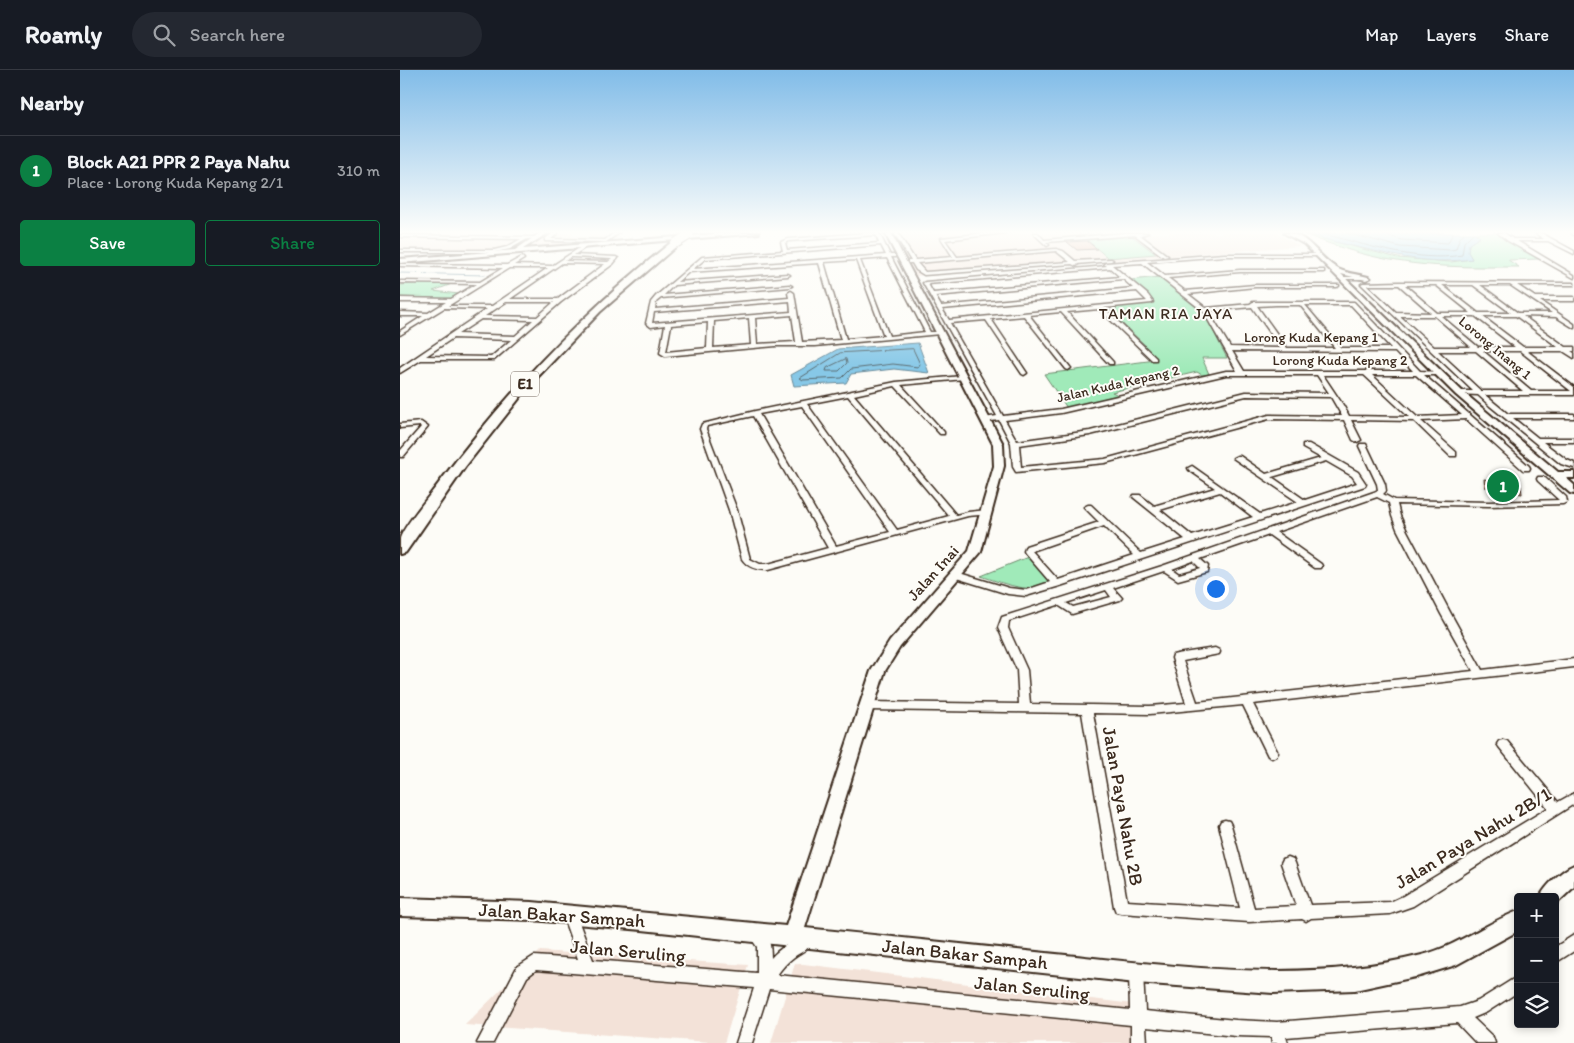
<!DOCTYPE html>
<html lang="en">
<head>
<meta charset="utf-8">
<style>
  :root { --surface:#171b24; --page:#242831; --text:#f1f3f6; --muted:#9ea1a6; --line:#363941; --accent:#0b8043 }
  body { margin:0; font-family:Itim,sans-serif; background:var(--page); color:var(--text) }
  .controls { position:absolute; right:15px; bottom:15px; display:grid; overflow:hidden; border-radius:5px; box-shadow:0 2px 8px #0003 }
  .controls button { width:45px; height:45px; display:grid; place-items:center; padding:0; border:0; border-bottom:1px solid var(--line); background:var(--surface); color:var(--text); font:25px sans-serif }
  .you { position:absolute; left:815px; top:518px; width:18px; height:18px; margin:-12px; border:4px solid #fff; border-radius:50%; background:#1a73e8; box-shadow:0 0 0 8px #1a73e833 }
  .badge { display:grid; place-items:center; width:32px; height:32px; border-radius:50%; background:var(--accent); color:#fff; font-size:16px; font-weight:700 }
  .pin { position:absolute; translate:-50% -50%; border:2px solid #fff; box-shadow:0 1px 5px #0006 }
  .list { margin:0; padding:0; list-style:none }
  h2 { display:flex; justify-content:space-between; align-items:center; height:65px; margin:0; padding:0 20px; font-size:21px }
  h2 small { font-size:16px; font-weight:400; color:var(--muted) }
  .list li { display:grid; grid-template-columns:32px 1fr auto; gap:15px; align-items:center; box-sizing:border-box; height:70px; padding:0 20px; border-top:1px solid var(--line) }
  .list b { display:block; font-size:19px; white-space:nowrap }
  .list p { margin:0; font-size:16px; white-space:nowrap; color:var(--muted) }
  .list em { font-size:16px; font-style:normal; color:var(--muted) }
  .actions { display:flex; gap:10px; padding:15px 20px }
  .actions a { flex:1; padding:11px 0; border:1px solid var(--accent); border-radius:5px; text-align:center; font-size:18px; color:var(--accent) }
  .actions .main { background:var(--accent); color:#fff }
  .icon { flex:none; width:28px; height:28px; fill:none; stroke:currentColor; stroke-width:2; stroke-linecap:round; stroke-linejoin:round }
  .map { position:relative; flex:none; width:1174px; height:973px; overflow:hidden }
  header { display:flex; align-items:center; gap:30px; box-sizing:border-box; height:70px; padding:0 25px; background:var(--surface); border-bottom:1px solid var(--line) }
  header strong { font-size:24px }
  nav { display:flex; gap:28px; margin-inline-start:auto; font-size:18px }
  .search { width:350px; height:45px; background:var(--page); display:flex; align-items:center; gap:12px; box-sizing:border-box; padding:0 18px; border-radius:28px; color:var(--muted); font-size:19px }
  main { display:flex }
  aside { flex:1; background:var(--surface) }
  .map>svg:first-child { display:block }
  .built { fill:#f3e2d8 }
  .green { fill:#a0eab9; stroke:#6e8a6c }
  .water { fill:#87c8e7; stroke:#698997 }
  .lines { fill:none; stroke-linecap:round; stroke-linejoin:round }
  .shore { stroke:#59696e; stroke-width:1 }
  .stream { stroke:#698997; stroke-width:1 }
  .building { fill:#dca791; stroke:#3b2a1e }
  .street-casing { stroke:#3b2a1e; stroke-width:3 }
  .secondary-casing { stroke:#3b2a1e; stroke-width:4 }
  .highway-casing { stroke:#3b2a1e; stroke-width:4 }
  .street { fill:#fdfcf7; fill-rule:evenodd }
  .secondary { fill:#fdfcf7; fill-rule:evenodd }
  .highway { fill:#fdfcf7; fill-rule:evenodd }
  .highway-bridge-casing { stroke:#3b2a1e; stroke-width:11; stroke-linecap:butt }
  .highway-bridge { stroke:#fdfcf7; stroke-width:9 }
  .labels { text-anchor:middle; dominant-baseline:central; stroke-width:4; stroke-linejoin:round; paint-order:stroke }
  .far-street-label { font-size:14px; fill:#3b2a1e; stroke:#fdfcf7 }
  .shield { fill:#fdfcf7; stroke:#75695f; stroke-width:1 }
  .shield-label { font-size:15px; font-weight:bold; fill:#3b2a1e }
  .far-quarter-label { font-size:16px; letter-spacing:1px; fill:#3b2a1e; stroke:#fdfcf7 }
  .street-label { font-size:16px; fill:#3b2a1e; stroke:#fdfcf7 }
  .near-street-label { font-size:19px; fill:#3b2a1e; stroke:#fdfcf7 }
</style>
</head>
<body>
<header>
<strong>Roamly</strong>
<div class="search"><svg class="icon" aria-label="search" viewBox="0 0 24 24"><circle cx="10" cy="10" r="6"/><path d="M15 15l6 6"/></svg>Search here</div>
<nav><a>Map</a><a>Layers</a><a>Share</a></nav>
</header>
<main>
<aside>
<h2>Nearby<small></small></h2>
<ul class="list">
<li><span class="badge">1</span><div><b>Block A21 PPR 2 Paya Nahu</b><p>Place · Lorong Kuda Kepang 2/1</p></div><em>310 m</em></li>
</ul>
<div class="actions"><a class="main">Save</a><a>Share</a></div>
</aside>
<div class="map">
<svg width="1174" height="973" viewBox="0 0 1174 973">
  <rect width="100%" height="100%" fill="#fdfcf7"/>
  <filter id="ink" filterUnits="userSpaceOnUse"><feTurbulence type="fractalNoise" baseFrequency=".02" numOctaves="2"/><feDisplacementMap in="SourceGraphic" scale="10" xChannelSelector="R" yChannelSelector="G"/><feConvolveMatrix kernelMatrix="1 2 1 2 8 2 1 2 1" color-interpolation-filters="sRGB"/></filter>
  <g filter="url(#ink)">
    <g class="built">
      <path d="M0,163H60L56,166L130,167L114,178L98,182L0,180Z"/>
      <path d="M151,163H174L172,166H220L212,172L134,178L133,176L135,173Z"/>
      <path d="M492,163H681L684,166L721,163H876L900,176L516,206Z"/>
      <path d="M140,881L348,895L324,973L65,955Z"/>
      <path d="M395,893L741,935L742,973H371Z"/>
    </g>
    <g class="green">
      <path d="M901,163L998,188L1051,192L1072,189L1068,182L1069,174L1080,167L1075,163H1096L1140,189L1108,190L1119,197C1079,197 1037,198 997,191C963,186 932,175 901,163Z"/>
      <path d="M732,166L756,184L708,188L687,170Z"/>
      <path d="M760,207L803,241L827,288H802L809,304L802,305L797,302L712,322L718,325L667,338L644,304L756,290L743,276L745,275L709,241L716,240L714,237L754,231L730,210Z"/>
      <path d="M13,214H52L33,221L59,224L49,229L0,227V215Z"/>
      <path d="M628,487L650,511C638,528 597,511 581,506Z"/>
    </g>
    <g class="water">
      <path d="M907,163H1075L1080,167L1069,174L1068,182L1072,189C1033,194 1003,188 966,179C946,174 926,171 907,163Z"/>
      <path d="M518,273L529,303L494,299L451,304L446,313L394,316L391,305L438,279Z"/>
    </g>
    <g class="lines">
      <g class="shore">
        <path d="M920,163C965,174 1016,193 1062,185L1064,172L1073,163"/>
        <path d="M947,163L1000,177L1051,180L1056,179L1059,169L1064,163"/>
        <path d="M980,163L1002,170L1048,173L1053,163"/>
        <path d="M513,279L520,294L518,297L493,294L451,299L442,308L403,310L400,308L440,283Z"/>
        <path d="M446,289L447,293L439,301H426L427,298Z"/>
      </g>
      <path class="stream" d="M0,203L85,205"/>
    </g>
    <g class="building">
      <path d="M687,171L697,179L677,180L667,172Z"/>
      <path d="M1084,409L1121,416L1122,424L1085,417Z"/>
    </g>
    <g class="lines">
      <defs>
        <g id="street">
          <path d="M153,163H158L151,169L205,170L214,163H219L206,172L145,171V169Z"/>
          <path d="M466,163H479L490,185H495V187H491L530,262H540V264L415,276H376L265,286L260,283L265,255L251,257L246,253L251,232L256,226L302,187L383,181L381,172L388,169ZM476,165L479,173L387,180L385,173L389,171ZM481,175L486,185L293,199L305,189ZM487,188L525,262L489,266L460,190ZM456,190L484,266L446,269L424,192ZM419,193L441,270L402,272L394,223L391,221L388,223L389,228L255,239L256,232L261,228L390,217L392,216L390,215L264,225L274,215L388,206L390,205L388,204L277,212L289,202ZM390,231L391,242L252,253L254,242ZM392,245L396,272L357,274L355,248ZM349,248L351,275L313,278L314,251ZM308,252L307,278L266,282L271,255Z"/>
          <path d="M494,163H498L515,190L553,187L541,168L586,163H605L545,170L557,187L656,179L663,181L675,191L711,189L713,190L711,191L677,194L678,195L676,196L672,194L524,205L516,200L512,193H508V191H511ZM656,181L670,192L525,202L517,193Z"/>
          <path d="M633,163H638L644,170L724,163H748L740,165L768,186L764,187L735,165L646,172L649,175L647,176Z"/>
          <path d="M1098,163H1104L1113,169H1144L1135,163H1141L1174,181V184L1148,171H1117L1174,205V208L1108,171Z"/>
          <path d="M1174,163V165L1172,164V163Z"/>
          <path d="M0,165L137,167L139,168L127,169L110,179L94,182H0V180H94L107,177L121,169L0,167Z"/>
          <path d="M184,175L186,177L174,185L216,187L218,188L213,194L161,232L94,290H21L0,303V298L87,239L44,238L0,265V261L23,246H0V242L28,243L46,232H0V228L51,229L76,214L0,213V211L80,212L103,198L0,196V194L107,195L122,187L124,189L114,195L152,196ZM171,187H173L212,189L208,192L165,191ZM162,193L205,194L158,229H110ZM109,198H148L92,236H48ZM106,232H154L137,247L85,246ZM81,249L133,250L115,266L58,264ZM53,268L111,270L91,287L26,286Z"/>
          <path d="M824,184H919L921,185L919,186H824L747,192L765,206L840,200H924V202H840L768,208L785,221L855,215H939V216L937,217H855L788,224L806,238L850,234L853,232H954L1020,301L1041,302L1042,303L1039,305H1024L1129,396L1130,398L1129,400H1123L1066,349L1021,351L1056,382V386H1050L1014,351L951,350L961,370L957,372L953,370L944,350L869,349L705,393L616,402L613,397L611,373L599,350L584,352L581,350L584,348L597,346L523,213L525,212L707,196L704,194L706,193ZM742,193L803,241L837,301H826L661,339L603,346L550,253L586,250L622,304L624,305L627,303L591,249L624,246L666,299L668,300L671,298L670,297L629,245L661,242L709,294H713V292L667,242L699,239L752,290H756V288L704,238L752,233L753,232L748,225L712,195ZM710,198L720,207L533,223L528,214ZM723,209L733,218L541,236L535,226ZM737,221L747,231L549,250L542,239ZM876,235H900L935,278H887L857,236ZM905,235H951L991,278H941ZM852,237L881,278L830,277L808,241ZM832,281L995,282L1013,301H844ZM826,305H917L929,323L846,322L690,361L617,371L605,350L661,343ZM923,305H964L1009,347L949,346L943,335ZM972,305H1016L1062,345L1017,347ZM846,326L931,327L942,346L869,345L705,389L621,397L619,375L690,365Z"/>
          <path d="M942,207H969L971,208L969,209H940V207Z"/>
          <path d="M999,212L1174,213V215H1117L1135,227H1174V231H1140L1174,254V258L1156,247L1123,246L1166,277H1174V281H1171L1174,283V288L1163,281H1127L1174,317V325H1085L1108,344H1174V348H1113L1138,368H1174V372H1143L1167,390L1174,393V398L1161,394L1090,336L1078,325L1057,324V322L1059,321H1073L961,214L963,213ZM967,215H999L1031,243L996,242ZM1005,215H1036L1071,243H1037ZM1042,215H1073L1111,243H1078ZM1080,215H1110L1152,243H1118ZM1000,246H1035L1071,277H1034ZM1041,246H1075L1115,277H1078ZM1082,246H1116L1158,277H1123ZM1038,281H1076L1123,321H1081ZM1083,281H1120L1171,321H1131Z"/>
          <path d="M562,306L565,308L564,309L501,315L544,362V364H540L495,316L454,325L556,445L568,442L587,440H590L591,442L590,444L568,446L368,500C357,500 348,498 342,489L329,440L300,359L302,354L355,341L496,312ZM448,326L549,446L497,460L407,334ZM402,336L490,462L436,476L359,344ZM353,346L428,478L368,494H360L350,489L337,440L306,359L307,356Z"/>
          <path d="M21,352L28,357L3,387H0V381L21,357L20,356L0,358V354Z"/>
          <path d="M903,374H909L958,402L966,414L965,416L660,516L626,526L608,524L553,507L551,505L556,502L609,518L626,520L650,512L625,483L624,481L626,476L699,452L684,437L688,435H691L741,483L785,469L733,427L734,425H740L754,436L815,418L789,400L788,398L792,396L860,444L898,432L833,388L837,386H840L866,404L921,388L903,378ZM926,391L952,406L957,413L905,430L872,407ZM820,422L853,447L792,466L760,440ZM704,456L734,485L658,510L632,481Z"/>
          <path d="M960,374H966L967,376L985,414L986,421L983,424L994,430L1089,432L1159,430L1138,411L1137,409L1138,407H1144L1166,427L1167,432L1163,434L1089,436L997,434L1000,446L1006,459L1051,544L1082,600L1174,589V597L853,634L878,683L876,686L872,688L868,686L843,635L750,644L693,643L727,831L840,838L819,755L821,751L825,750L829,751L831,755L854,838L896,836L881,793L883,789L888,787L893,789L895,793L910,835L990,832L1003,826L1148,738L1099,677L1097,674L1099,671L1103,670L1107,671L1158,732L1174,723V734L1013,836L990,844L911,848L906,851L902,849L849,852L721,843L716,842L714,837L682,643L466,640L462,639L461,636L462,633L466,632L619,634L617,600L598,558L602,547L762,496L974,422L978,420L977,414L959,376ZM977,427L989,433L992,446L997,459L1041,544L1073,601L797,632L783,591L819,584L820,582L819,580L815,578L777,584L773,585L772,588L786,633L750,636L630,634L627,600L608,558L609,551L658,535L672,544L720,530L722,528L713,518L764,501L778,510L807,502L808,496L800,489L869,465L915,498H921L922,496L921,494L876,462ZM793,491L800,498L779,504L772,499ZM706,520L711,527L673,537L666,533Z"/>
          <path d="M169,837L174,839L193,890L357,903V877L349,865L351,860L356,858C370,864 371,875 371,888C380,878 392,870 405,865L410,867L412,872C409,880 400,882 394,887C387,892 382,898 377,905L730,940L729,903L731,898L736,896L741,898L743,903L745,941L836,950L877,952L1060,937L1078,931L1118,906V922L1087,942L1073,948L1093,967L1095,973H1076L1057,953L886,967L888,973H872L871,967L836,966L746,957L747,973H731V955L369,919L352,973H336L354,918L136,900L127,907L93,973H77L117,897L134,886L178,889L162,844L164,839Z"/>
          <path d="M1174,865V881L1155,893V877Z"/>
        </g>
        <g id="secondary">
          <path d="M140,163H148L123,179L327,163H359L0,193V189L115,180Z"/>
          <path d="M485,163H491L603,374L604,396L581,482L500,577L485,601L405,858C496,867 586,877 676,886C789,898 911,913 1022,885C1057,876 1085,854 1118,841V861L1056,895L1020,906L955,920L873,923L736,913L242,860L132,850L0,846V828L132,832L386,856L471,601L490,571L569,481L594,396L593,374Z"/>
          <path d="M884,163C908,163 917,186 935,197C943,203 958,204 968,207V209L966,210L941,204L1062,321L1158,402H1174V408H1166L1174,415V424L1170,423L1056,325L904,174Z"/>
          <path d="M1174,795V817L1157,833L1155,834V827H1140C1146,815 1162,800 1174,795Z"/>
        </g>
        <path id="highway" d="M273,171L280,173L200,242L129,316L65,397L6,482L0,484C0,479 0,473 0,469C2,458 31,424 39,413C107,322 184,241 273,171Z"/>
      </defs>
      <use href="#street" class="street-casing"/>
      <use href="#secondary" class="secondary-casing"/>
      <use href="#highway" class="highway-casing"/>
      <use href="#street" class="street"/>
      <use href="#secondary" class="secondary"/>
      <use href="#highway" class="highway"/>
      <defs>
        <path id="highway-bridge" d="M276,173L289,165"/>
      </defs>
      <use href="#highway-bridge" class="highway-bridge-casing"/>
      <use href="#highway-bridge" class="highway-bridge"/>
    </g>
  </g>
  <linearGradient id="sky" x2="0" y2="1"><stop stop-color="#81bce8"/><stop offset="0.54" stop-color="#fefefb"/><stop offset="1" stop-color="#fefefb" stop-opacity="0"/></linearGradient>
  <rect width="1174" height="300" fill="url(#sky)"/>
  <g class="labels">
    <g class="far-street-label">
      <text x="911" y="267">Lorong Kuda Kepang 1</text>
      <text transform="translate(1095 278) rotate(40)">Lorong Inang 1</text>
      <text x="940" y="290">Lorong Kuda Kepang 2</text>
      <text transform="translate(718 314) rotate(-13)">Jalan Kuda Kepang 2</text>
    </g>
    <rect class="shield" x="111" y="301.5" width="28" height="25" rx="4"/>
    <g class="shield-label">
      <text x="125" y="314">E1</text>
    </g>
    <g class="far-quarter-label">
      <text x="766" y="243">TAMAN RIA JAYA</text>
    </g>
    <g class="street-label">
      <text transform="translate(533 503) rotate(-48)">Jalan Inai</text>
    </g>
    <g class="near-street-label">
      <text transform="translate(723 736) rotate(80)">Jalan Paya Nahu 2B</text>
      <text transform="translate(1073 768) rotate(-31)">Jalan Paya Nahu 2B/1</text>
      <text transform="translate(162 845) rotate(4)">Jalan Bakar Sampah</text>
      <text transform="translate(228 881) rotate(5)">Jalan Seruling</text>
      <text transform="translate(565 884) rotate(6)">Jalan Bakar Sampah</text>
      <text transform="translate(632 918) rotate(6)">Jalan Seruling</text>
    </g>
  </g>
</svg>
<div class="controls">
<button>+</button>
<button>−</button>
<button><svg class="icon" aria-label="layers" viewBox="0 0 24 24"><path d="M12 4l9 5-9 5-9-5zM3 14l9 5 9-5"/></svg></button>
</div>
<div class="you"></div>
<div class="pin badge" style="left:1103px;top:416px">1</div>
</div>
</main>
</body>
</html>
